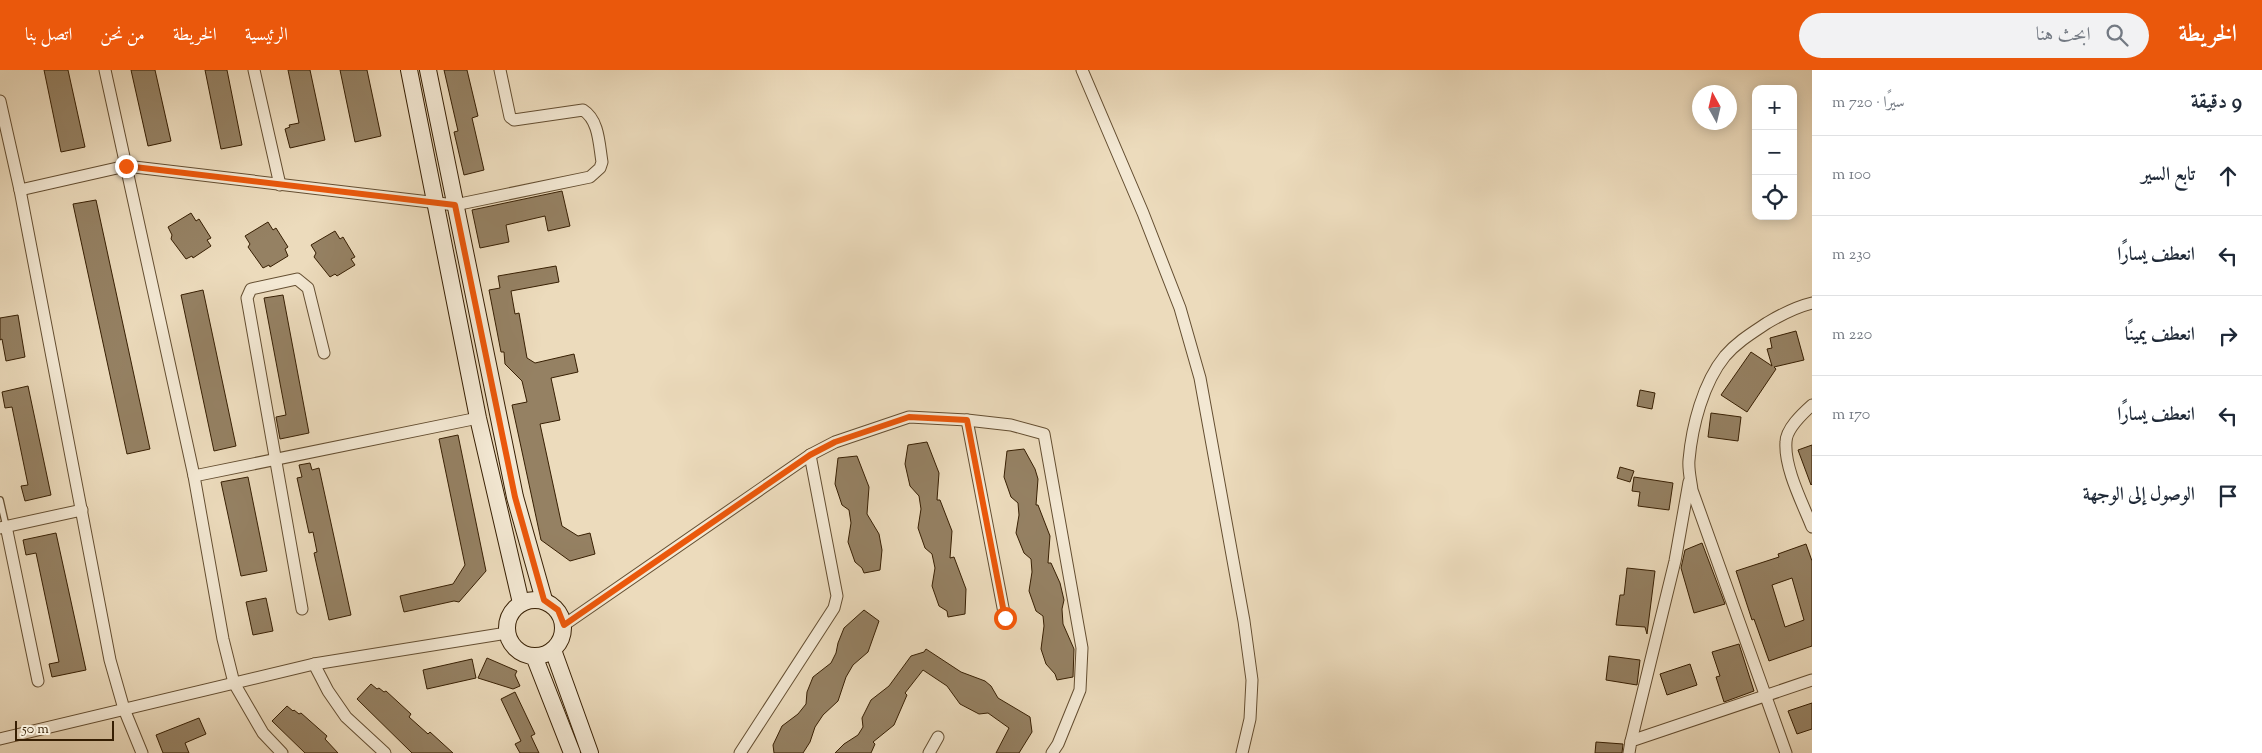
<!DOCTYPE html>
<html lang="ar">
<head>
<meta charset="utf-8">
<style>
  :root { --surface:#fff; --page:#f2f2f3; --text:#1f2937; --muted:#747a83; --line:#e0e1e3; --accent:#ea580c }
  body { margin:0; font-family:"Sorts Mill Goudy",Amiri,serif; background:var(--page); color:var(--text); direction:rtl }
  .controls { position:absolute; right:15px; top:15px; display:grid; overflow:hidden; border-radius:10px; box-shadow:0 2px 12px #0003 }
  .controls button { width:45px; height:45px; display:grid; place-items:center; padding:0; border:0; border-bottom:1px solid var(--line); background:var(--surface); color:var(--text); font:25px sans-serif }
  .compass { position:absolute; left:1692px; top:15px; width:45px; height:45px; border-radius:50%; background:var(--surface); box-shadow:0 2px 12px #0003; rotate:352deg }
  .scale { position:absolute; left:15px; bottom:12px; width:99px; box-sizing:border-box; padding-left:5px; border:2px solid #371f03; border-top:0; font-size:14px; line-height:18px; white-space:nowrap; color:#371f03; -webkit-text-stroke:4px #f3e8d3; paint-order:stroke }
  .stop { position:absolute; width:15px; height:15px; margin:-11px; border:4px solid #ea580c; border-radius:50%; background:#fff }
  .stop.end { background:#ea580c; border-color:#fff; box-shadow:0 1px 5px #0008 }
  .list { margin:0; padding:0; list-style:none }
  h2 { display:flex; justify-content:space-between; align-items:center; height:65px; margin:0; padding:0 20px; font-size:21px }
  h2 small { font-size:16px; font-weight:400; color:var(--muted) }
  .list li { display:grid; grid-template-columns:32px 1fr auto; gap:15px; align-items:center; box-sizing:border-box; height:80px; padding:0 20px; border-top:1px solid var(--line) }
  .list b { display:block; font-size:19px; white-space:nowrap }
  .list em { font-size:16px; font-style:normal; color:var(--muted) }
  .icon { flex:none; width:28px; height:28px; fill:none; stroke:currentColor; stroke-width:2; stroke-linecap:round; stroke-linejoin:round }
  .map { position:relative; flex:none; width:1812px; height:683px; overflow:hidden; direction:ltr }
  header { display:flex; align-items:center; gap:30px; box-sizing:border-box; height:70px; padding:0 25px; background:var(--accent); color:#fff }
  header strong { font-size:24px }
  nav { display:flex; gap:28px; margin-inline-start:auto; font-size:18px }
  .search { width:350px; height:45px; background:var(--page); display:flex; align-items:center; gap:12px; box-sizing:border-box; padding:0 18px; border-radius:28px; color:var(--muted); font-size:19px }
  main { display:flex }
  aside { flex:1; background:var(--surface) }
  .map>svg:first-child { display:block }
  .building { fill:#958163; stroke:#371f03; fill-rule:evenodd }
  .lines { fill:none; stroke-linecap:round; stroke-linejoin:round }
  .service-casing { stroke:#644e31; stroke-width:8 }
  .minor-casing { stroke:#644e31; stroke-width:13 }
  .secondary-casing { stroke:#371f03; stroke-width:18 }
  .service { stroke:#f3e8d3; stroke-width:5.5 }
  .minor { stroke:#f3e8d3; stroke-width:11 }
  .secondary { stroke:#f3e8d3; stroke-width:16 }
  .route { stroke:#ea580c; stroke-width:6 }
</style>
</head>
<body>
<header>
<strong>الخريطة</strong>
<div class="search"><svg class="icon" aria-label="search" viewBox="0 0 24 24"><circle cx="10" cy="10" r="6"/><path d="M15 15l6 6"/></svg>ابحث هنا</div>
<nav><a>الرئيسية</a><a>الخريطة</a><a>من نحن</a><a>اتصل بنا</a></nav>
</header>
<main>
<aside>
<h2>9 دقيقة<small>سيرًا · 720 m</small></h2>
<ul class="list">
<li><svg class="icon" aria-label="ahead" viewBox="0 0 24 24"><path d="M12 20V5M6 11l6-6 6 6"/></svg><div><b>تابع السير</b></div><em>100 m</em></li>
<li><svg class="icon" aria-label="left" viewBox="0 0 24 24"><path d="M17 20v-9H6M10 6l-5 5 5 5"/></svg><div><b>انعطف يسارًا</b></div><em>230 m</em></li>
<li><svg class="icon" aria-label="right" viewBox="0 0 24 24"><path d="M7 20v-9h11M14 6l5 5-5 5"/></svg><div><b>انعطف يمينًا</b></div><em>220 m</em></li>
<li><svg class="icon" aria-label="left" viewBox="0 0 24 24"><path d="M17 20v-9H6M10 6l-5 5 5 5"/></svg><div><b>انعطف يسارًا</b></div><em>170 m</em></li>
<li><svg class="icon" aria-label="arrive" viewBox="0 0 24 24"><path d="M6 21V4h12l-3 4 3 4H6"/></svg><div><b>الوصول إلى الوجهة</b></div></li>
</ul>
</aside>
<div class="map">
<svg width="1812" height="683" viewBox="0 0 1812 683">
  <rect width="100%" height="100%" fill="#ecdbbc"/>
  <filter id="stains"><feTurbulence type="fractalNoise" baseFrequency=".004" numOctaves="4"/><feColorMatrix values="0 0 0 0 .2 0 0 0 0 .09 0 0 0 0 .02 0 0 0 .5 -.17"/></filter>
  <radialGradient id="worn" r=".72"><stop offset=".6" stop-color="#630" stop-opacity="0"/><stop offset="1" stop-color="#630" stop-opacity=".3"/></radialGradient>
  <g class="building">
    <path d="M44,0H68L85,77L61,82Z"/>
    <path d="M131,0H155L171,71L148,76Z"/>
    <path d="M205,0H227L242,75L221,79Z"/>
    <path d="M288,0H310L325,70L290,78L285,59L290,57L289,55L299,53Z"/>
    <path d="M340,0H367L381,66L355,72Z"/>
    <path d="M444,0H467L478,46L472,48L484,100L464,105L454,62L458,61Z"/>
    <path d="M562,121L570,156L548,161L545,146L506,155L509,172L480,178L472,140Z"/>
    <path d="M96,130L150,379L127,384L73,134Z"/>
    <path d="M191,143L196,151L199,149L211,168L207,170L211,176L193,188L192,186L186,189L171,169L172,165L168,157Z"/>
    <path d="M268,152L273,160L276,158L288,177L285,179L288,186L270,197L269,195L263,198L248,177L250,174L245,166Z"/>
    <path d="M335,161L340,169L343,167L355,187L351,189L355,195L337,206L335,204L330,207L314,187L316,183L311,175Z"/>
    <path d="M556,196L559,212L511,221L515,244L519,243L527,288L535,293L574,284L578,302L551,308L560,350L540,354L562,456L578,466L590,463L595,484L570,491L541,470L512,335L527,332L522,311L505,294L504,282H501L489,220L500,218L498,206Z"/>
    <path d="M203,220L236,376L214,381L181,225Z"/>
    <path d="M283,225L309,363L280,369L276,347L286,345L264,228Z"/>
    <path d="M18,245L25,287L6,291L2,269L0,270V248Z"/>
    <path d="M1796,261L1804,290L1774,297L1776,299L1747,342L1721,325L1751,282L1772,296L1767,279L1772,278L1770,268Z"/>
    <path d="M28,316L51,425L25,431L21,416L28,415L12,337L5,338L2,322Z"/>
    <path d="M1640,320L1655,323L1652,339L1637,336Z"/>
    <path d="M1711,343L1741,347L1738,371L1708,367Z"/>
    <path d="M458,365L486,501L459,532L454,531L404,542L400,526L453,514L465,495L439,369Z"/>
    <path d="M927,372L939,403L937,430H940L952,461L950,488L954,487L966,519L965,544L948,547L947,541L939,536L932,516L935,498L932,484L925,478L918,458L921,439L919,426L910,416L905,394L908,375Z"/>
    <path d="M1812,375V414L1811,415L1798,380Z"/>
    <path d="M1024,379L1035,399L1038,409L1036,435H1038L1050,466L1048,493H1051L1060,513L1064,530L1062,539L1063,554L1074,579L1073,607L1057,610L1055,604L1046,594L1041,579L1044,556L1043,546L1036,541L1029,521L1032,502L1031,489L1024,483L1016,463L1019,445L1018,433L1011,427L1004,407L1007,381Z"/>
    <path d="M857,386L869,417L867,444L879,464L882,480L880,500L864,503L862,498L855,492L848,472L851,453L849,440L842,435L835,414L838,388Z"/>
    <path d="M310,393L312,400L319,398L351,545L329,550L314,483L317,482L313,462L309,463L297,408L302,407L299,395Z"/>
    <path d="M1620,397L1634,401L1630,412L1617,408Z"/>
    <path d="M248,407L267,501L241,506L221,412Z"/>
    <path d="M1634,407L1673,413L1669,440L1638,436L1640,422L1632,421Z"/>
    <path d="M56,463L86,600L52,607L49,594L59,592L36,483L26,485L23,470Z"/>
    <path d="M1702,473L1725,534L1694,543L1681,498L1685,480Z"/>
    <path d="M1806,474L1812,491V576L1769,591L1754,549L1752,550L1736,501L1779,487L1778,484ZM1792,508L1804,550L1785,557L1772,515Z"/>
    <path d="M1627,498L1655,501L1647,564L1645,557L1616,555L1620,525H1624Z"/>
    <path d="M266,528L273,561L253,565L246,532Z"/>
    <path d="M864,540L879,551L868,582L853,595L846,607L838,631L823,645L815,657L810,672L803,683H774L773,675L782,656L798,644L806,634L807,622L813,607L831,593L836,583L838,573L844,558Z"/>
    <path d="M1739,574L1754,621L1724,632L1716,607L1720,606L1712,582Z"/>
    <path d="M926,579L961,602L985,611L991,616L998,628L1030,647L1032,662L1019,683H996L1009,658L988,643L979,644L960,634L947,616L923,600L905,623L907,625L894,655L873,672L875,674L871,683H835L844,674L858,665L863,657L862,648L871,630L889,616L911,586L924,582Z"/>
    <path d="M1609,586L1640,590L1637,615L1606,610Z"/>
    <path d="M487,588L517,601L515,605L520,616L513,619L478,608Z"/>
    <path d="M472,589L476,608L427,619L423,600Z"/>
    <path d="M1690,594L1697,615L1667,625L1660,604Z"/>
    <path d="M371,614L377,619L379,618L384,622L386,621L411,644L409,647L428,664L430,662L453,683H412L357,629Z"/>
    <path d="M515,622L535,664L531,666L539,683H520L515,674L521,671L501,629Z"/>
    <path d="M1812,633V659L1797,664L1788,641Z"/>
    <path d="M287,636L293,641L294,640L299,644L301,643L327,666L325,669L338,683H305L272,651Z"/>
    <path d="M199,648L206,664L185,673L189,683H163L156,665Z"/>
    <path d="M1596,672L1623,674L1622,683H1595Z"/>
  </g>
  <g class="lines">
    <defs>
      <path id="service" d="M0,430L6,456"/>
      <g id="minor">
        <path d="M105,0L194,406L223,569L234,613L263,663L282,683"/>
        <path d="M254,0L280,115"/>
        <path d="M1082,0L1143,143L1180,238L1200,308L1244,551L1252,610L1250,649L1242,683"/>
        <path d="M0,31L20,120L110,590L124,639L142,683"/>
        <path d="M20,120L126,96L455,135L590,107L600,98L602,92C599,74 599,50 583,40L514,50L510,47L500,0"/>
        <path d="M1812,335C1802,344 1786,359 1786,372C1784,398 1803,434 1812,457"/>
        <path d="M967,350L1005,548"/>
        <path d="M194,406L478,348"/>
        <path d="M6,456L38,611"/>
        <path d="M0,458L82,440"/>
        <path d="M302,539L247,228L251,219L297,209L308,218L324,283"/>
        <path d="M564,555L810,385L835,372L909,347L967,350L1011,355L1044,364L1082,578L1080,620L1058,674L1052,683"/>
        <path d="M314,594L328,621L346,647L385,683"/>
        <path d="M0,669L314,594L507,563"/>
        <path d="M1631,671L1675,491L1689,412"/>
        <path d="M740,683L834,538L837,526L810,385"/>
        <path d="M929,683L938,667"/>
        <path d="M1629,683L1631,671L1812,610"/>
        <path d="M1786,683L1692,420C1691,411 1688,400 1689,390C1692,356 1703,313 1725,286C1737,272 1752,263 1767,253C1782,244 1795,237 1812,233"/>
      </g>
      <g id="secondary">
        <path d="M409,0L478,348L521,533"/>
        <path d="M428,0L515,427L544,530"/>
        <circle cx="535" cy="558" r="28"/>
        <path d="M553,580L590,683"/>
        <path d="M534,586L572,683"/>
      </g>
    </defs>
    <use href="#service" class="service-casing"/>
    <use href="#minor" class="minor-casing"/>
    <use href="#secondary" class="secondary-casing"/>
    <use href="#service" class="service"/>
    <use href="#minor" class="minor"/>
    <use href="#secondary" class="secondary"/>
  </g>
  <g class="lines">
    <path class="route" d="M126,96L455,135L515,427L544,530L558,540L564,555L810,385L835,372L909,347L967,350L1005,548"/>
  </g>
  <rect width="100%" height="100%" filter="url(#stains)"/>
  <rect width="100%" height="100%" fill="url(#worn)"/>
</svg>
<div class="controls">
<button>+</button>
<button>−</button>
<button><svg class="icon" aria-label="locate" viewBox="0 0 24 24"><circle cx="12" cy="12" r="6"/><path d="M12 2v4M12 18v4M2 12h4M18 12h4"/></svg></button>
</div>
<svg class="compass" viewBox="-18 -18 36 36"><path d="M0-13l5 13h-10z" fill="#e53935"/><path d="M0 13l5-13h-10z" fill="#747a83"/></svg>
<div class="scale">50 m</div>
<div class="stop" style="left:1005px;top:548px"></div>
<div class="stop end" style="left:126px;top:96px"></div>
</div>
</main>
</body>
</html>
